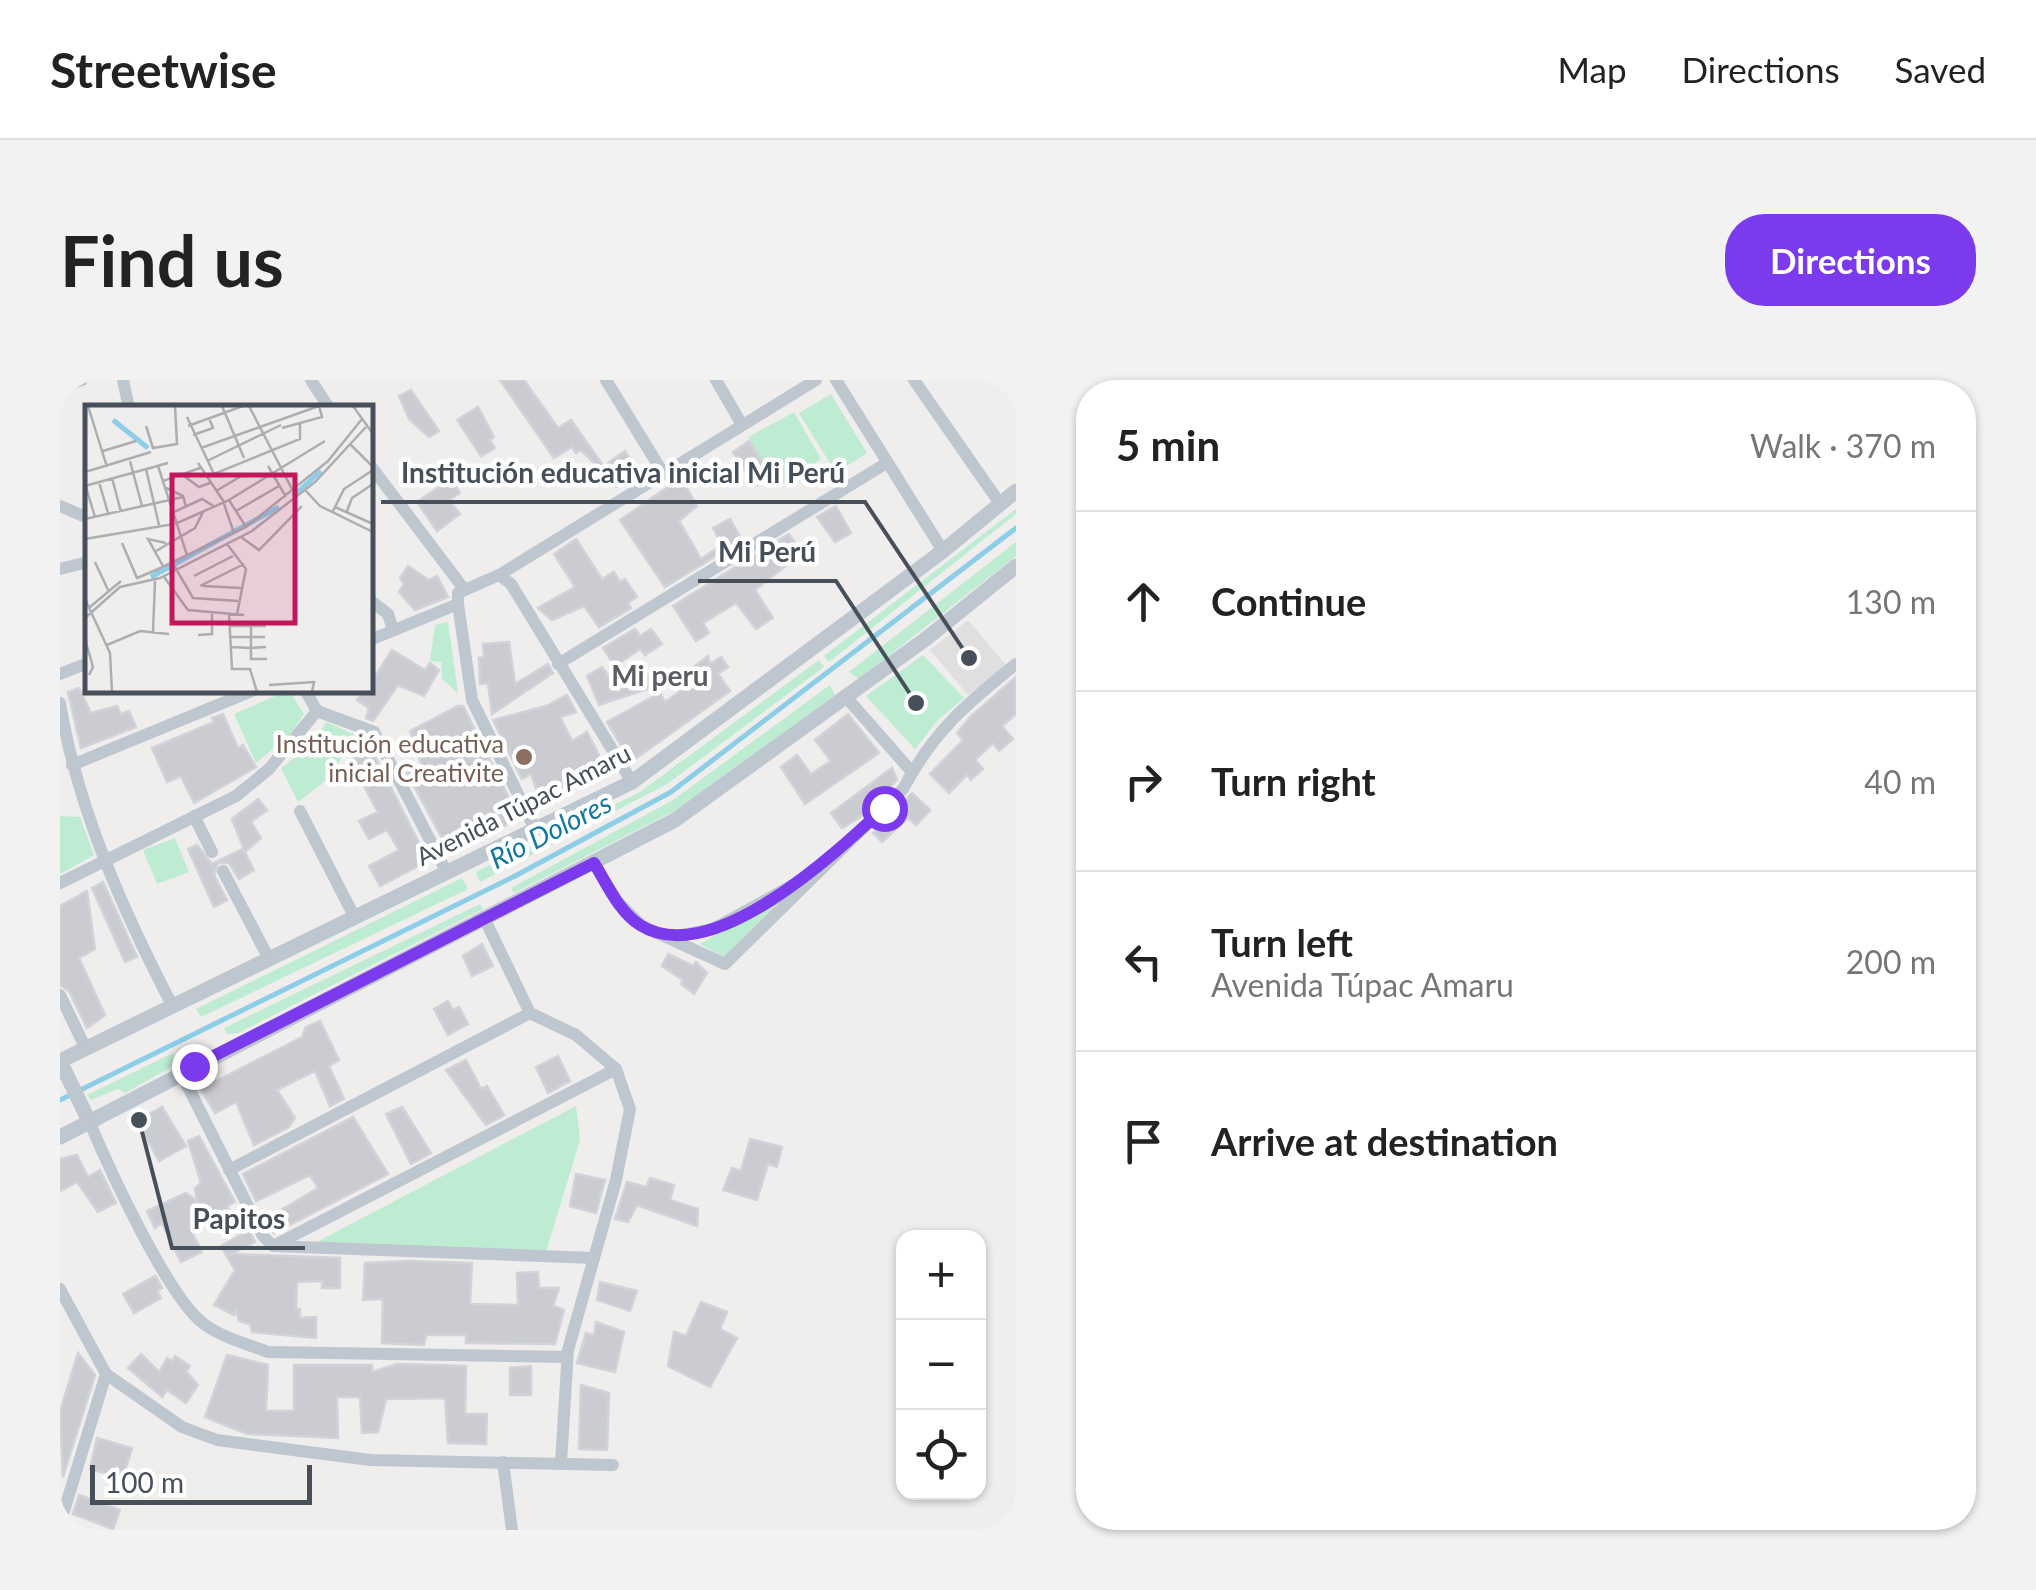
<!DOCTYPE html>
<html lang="en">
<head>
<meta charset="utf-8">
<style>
  :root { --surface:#fff; --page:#f2f2f2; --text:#222; --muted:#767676; --line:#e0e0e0; --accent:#7c3aed }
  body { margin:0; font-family:Lato,sans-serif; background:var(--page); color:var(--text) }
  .controls { position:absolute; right:30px; bottom:30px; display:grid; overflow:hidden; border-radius:20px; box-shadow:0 2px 8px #0004 }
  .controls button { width:90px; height:90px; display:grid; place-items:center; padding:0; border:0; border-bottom:2px solid var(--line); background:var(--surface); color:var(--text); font:50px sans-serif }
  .scale { position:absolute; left:30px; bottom:25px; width:222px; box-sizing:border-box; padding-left:10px; border:5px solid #464f5a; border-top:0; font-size:28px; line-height:35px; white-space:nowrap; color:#464f5a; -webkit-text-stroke:8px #fff; paint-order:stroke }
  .stop { position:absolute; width:30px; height:30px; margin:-22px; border:8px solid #7c3aed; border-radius:50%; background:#fff }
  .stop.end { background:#7c3aed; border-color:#fff; box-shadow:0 2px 10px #0008 }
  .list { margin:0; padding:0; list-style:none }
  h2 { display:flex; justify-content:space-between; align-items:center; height:130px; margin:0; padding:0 40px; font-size:42px }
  h2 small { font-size:32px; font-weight:400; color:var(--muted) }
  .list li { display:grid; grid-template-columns:65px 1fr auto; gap:30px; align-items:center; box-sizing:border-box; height:180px; padding:0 40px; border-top:2px solid var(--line) }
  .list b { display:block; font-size:38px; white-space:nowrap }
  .list p { margin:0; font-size:32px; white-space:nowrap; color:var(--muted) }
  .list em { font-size:32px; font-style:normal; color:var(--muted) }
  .icon { flex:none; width:55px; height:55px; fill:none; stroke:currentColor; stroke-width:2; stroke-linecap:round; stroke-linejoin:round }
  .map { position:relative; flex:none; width:956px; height:1150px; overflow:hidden; border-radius:40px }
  header { display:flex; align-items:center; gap:60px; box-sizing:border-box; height:140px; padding:0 50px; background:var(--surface); border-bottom:2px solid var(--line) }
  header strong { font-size:48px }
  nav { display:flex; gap:55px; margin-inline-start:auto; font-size:35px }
  .intro { display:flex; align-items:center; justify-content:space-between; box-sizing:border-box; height:240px; padding:0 60px }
  h1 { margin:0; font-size:70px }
  .button { padding:25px 45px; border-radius:40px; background:var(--accent); color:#fff; font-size:35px; font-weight:700 }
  main { display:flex; gap:60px; padding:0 60px }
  aside { flex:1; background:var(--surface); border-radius:40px; box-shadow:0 2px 8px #0004 }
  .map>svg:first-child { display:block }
  .education { fill:#e1dedf }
  .green { fill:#bdecd3 }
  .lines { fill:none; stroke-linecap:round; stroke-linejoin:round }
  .stream { stroke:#8ccde7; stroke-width:5 }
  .building { fill:#caccd2; stroke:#d1d3d9; stroke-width:2.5 }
  .minor { stroke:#bec6cf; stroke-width:12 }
  .tertiary { stroke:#bec6cf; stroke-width:15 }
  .route { stroke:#7c3aed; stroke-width:12 }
  .education-dot { fill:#8d6e63; stroke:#fff; stroke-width:4 }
  .labels { text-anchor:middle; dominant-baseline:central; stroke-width:9; stroke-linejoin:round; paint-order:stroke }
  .education-label { font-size:25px; fill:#785e54; stroke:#fff; text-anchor:end }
  .street-label { font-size:25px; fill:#464f5a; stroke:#fff }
  .neighbourhood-label { font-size:28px; font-weight:bold; fill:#5a5d62; stroke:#fff }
  .water-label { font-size:28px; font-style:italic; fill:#1277a0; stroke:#fff }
  .inset-river { fill:none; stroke:#8ccde7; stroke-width:5 }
  .inset-road { fill:none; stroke:#acaeb2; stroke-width:2.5 }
  .view { fill:#c2185b; fill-opacity:0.15; stroke:#c2185b; stroke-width:5 }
  .inset-edge { fill:none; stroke:#464f5a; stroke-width:5 }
  .leader { fill:none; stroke:#464f5a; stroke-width:4 }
  .callout-dot { fill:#464f5a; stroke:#fff; stroke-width:4 }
  .callout-label { font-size:28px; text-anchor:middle; font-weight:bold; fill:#464f5a; stroke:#fff; stroke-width:9; stroke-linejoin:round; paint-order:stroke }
</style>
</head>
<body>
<header>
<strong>Streetwise</strong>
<nav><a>Map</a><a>Directions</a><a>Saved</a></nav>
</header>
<div class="intro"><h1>Find us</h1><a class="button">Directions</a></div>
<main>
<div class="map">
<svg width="956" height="1150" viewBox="0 0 956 1150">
  <rect width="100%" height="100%" fill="#f0eded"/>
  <path class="education" d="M908,240L947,286L908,315L870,270Z"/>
  <g class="green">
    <path d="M771,14L807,73L776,93L739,33Z"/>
    <path d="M734,32L761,79L718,107L688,57Z"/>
    <path d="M956,129V134L769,282L764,276Z"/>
    <path d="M956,162V176L799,299L789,292Z"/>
    <path d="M388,242L398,313L382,299L381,282L370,281L375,245Z"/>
    <path d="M863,275L904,318L878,340L855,369L806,316Z"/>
    <path d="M759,280L764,287L607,404L420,502L416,492L580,412Z"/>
    <path d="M770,305L775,315L618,429L454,513L451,508L613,420Z"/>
    <path d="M229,310L244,334L229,356L196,383L174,334Z"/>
    <path d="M267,342L295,355L270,397L238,422L221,388L245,370Z"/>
    <path d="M0,436L20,437L34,475L0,494Z"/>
    <path d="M115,458L129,492L97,504L83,470Z"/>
    <path d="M402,498L408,509L141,637L136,629Z"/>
    <path d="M729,512L664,577L640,564Z"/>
    <path d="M420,524L423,529L178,653L167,654L164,648Z"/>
    <path d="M113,673L116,679L110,688L65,713L58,709L31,720L27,715Z"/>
    <path d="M516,726L520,760L486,872L251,865Z"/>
  </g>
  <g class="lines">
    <path class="stream" d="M0,720L455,496L611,412L956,148"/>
  </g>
  <g class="building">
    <path d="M440,0H464L498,48L511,40L542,84L538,87L521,70L516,73L512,67L494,78Z"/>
    <path d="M351,10L379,51L369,57L349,39L339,16Z"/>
    <path d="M418,27L434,57L430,60L435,68L421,76L397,40Z"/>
    <path d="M689,61L711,96L695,106L673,72Z"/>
    <path d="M565,71L578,92L556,107L545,91L551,87L548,83Z"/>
    <path d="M392,98L400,113L389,120L400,134L377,151L357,122Z"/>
    <path d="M621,98L637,126L619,141L641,179L662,165L653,148L670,139L682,160L605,207L560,140Z"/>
    <path d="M776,126L791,153L775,162L757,137Z"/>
    <path d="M729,154L742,173L695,210L713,238L696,249L676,223L643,243L649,253L636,261L613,226Z"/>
    <path d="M516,159L542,199L554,192L560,202L565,199L577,217L568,223L571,228L539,247L524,226L492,240L478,228L515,207L494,174Z"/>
    <path d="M348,186L369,200L377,196L388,217L355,230L339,212L344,204L340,198Z"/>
    <path d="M575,249L580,256L591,249L602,264L585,275L580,269L555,286L543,268Z"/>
    <path d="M449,262L455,304L488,284L493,293L432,334L428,303L420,304L419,278L424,277L423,264Z"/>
    <path d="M332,270L365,290L370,283L379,290L364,316L338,305L313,341L306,338L309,328L297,320L303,310H310V291L316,295Z"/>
    <path d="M648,276L650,284L661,277L668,287L658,294L670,311L571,382L547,342L600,313L605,322L637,299L630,290Z"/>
    <path d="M542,287L558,311L589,294L596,306L539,325L527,296Z"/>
    <path d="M956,297V334L942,346L953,359L939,371L933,363L915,380L923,389L911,400L907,395L889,413L870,394L903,360L897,353L910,337Z"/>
    <path d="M19,308L31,333L57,326L61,334L69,331L76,347L21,368L8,312Z"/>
    <path d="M507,315L516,332L500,337L512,361L527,352L544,385L480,420L471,394L462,399L433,340L486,326Z"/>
    <path d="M398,326H403L459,438L426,456L418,441L396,452L401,462L388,469L347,393L362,386L350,351Z"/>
    <path d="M163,334L178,368L183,365L196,387L134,423L121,396L107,402L92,368L154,342L152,338Z"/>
    <path d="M788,334L819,373L745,424L721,387L737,375L751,394L771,381L755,360Z"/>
    <path d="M309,364L368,481L320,506L309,486L339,470L327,450L309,459L299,441L318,432L290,380Z"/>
    <path d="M832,388L837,400L799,438L782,448L771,433Z"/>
    <path d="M852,413L870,430L856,445L848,438L822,462L813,453Z"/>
    <path d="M198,419L207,430L191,442L201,458L185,472L172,439Z"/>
    <path d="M137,465L152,484L183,469L194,490L179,499L169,483H158L154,495L167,520L154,527L128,469Z"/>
    <path d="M43,502L77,577L65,582L32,508Z"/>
    <path d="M27,511L35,569L19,578L45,635L27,648L9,611L0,605V526Z"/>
    <path d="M422,564L433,586L412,596L403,576Z"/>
    <path d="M608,574L633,586L636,582L647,593L634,614L621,604L623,600L602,586Z"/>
    <path d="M388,621L393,630L399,627L408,644L388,655L374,629Z"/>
    <path d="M260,641L279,680L269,686L284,719L270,726L255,691L217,710L235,738L229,747L194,765L176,722L155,733L141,709L242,657L246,647Z"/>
    <path d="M498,676L510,701L488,713L476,687Z"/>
    <path d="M406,680L421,709L427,706L444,735L426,745L386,690Z"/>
    <path d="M102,727L126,766L99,781L77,741Z"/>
    <path d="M342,727L371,773L351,784L326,734Z"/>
    <path d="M293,737L328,794L214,853L206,839L258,808L250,795L196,821L183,794Z"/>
    <path d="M139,756L175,822L167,826L171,833L152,842L148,833L133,854L142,872L121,882L102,843L95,848L87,831L126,813L137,821L135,808L141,803L128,761Z"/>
    <path d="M690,759L722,767L717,787L708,784L697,820L663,810L672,788L681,791Z"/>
    <path d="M17,775L28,797L40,790L56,823L38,832L17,802L0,811V779Z"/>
    <path d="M516,794L545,800L536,833L510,826Z"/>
    <path d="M590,798L614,805L610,820L638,829L637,846L577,825L568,842L555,839L567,802L586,807Z"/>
    <path d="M189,850L195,862L172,874L280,878V908H262V901L237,902L236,929H240V938L256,937V958L192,952L190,944L179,941L176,931L174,935L154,925L175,890L161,866Z"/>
    <path d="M348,881L412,883L410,924L458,925L457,893L478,892L479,908H499L493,926L504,930L495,964L406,963V955H366L364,965L322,963L323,919L303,920L305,883Z"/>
    <path d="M95,896L102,908L97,911L101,918L74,933L63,914Z"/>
    <path d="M540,902L577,911L570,931L537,920Z"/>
    <path d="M641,922L667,932L660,949L677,958L650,1007L608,986L614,952L626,956Z"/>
    <path d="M536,942L564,952L555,992L517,983L526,953L534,956Z"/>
    <path d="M18,973L35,995L3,1097L0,1032Z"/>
    <path d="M81,974L99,992L107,978L112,981L115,976L130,986L126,991L138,1005L126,1023L107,1010L102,1017L68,988Z"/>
    <path d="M167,975L208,985L206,1031H234V985H312V992L337,984L406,986L405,1034H427L426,1064L388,1063L385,1018L326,1019L318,1052L302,1053L300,1017H277L278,1058L187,1054L145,1037Z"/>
    <path d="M471,986V1015H450V988Z"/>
    <path d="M521,1005L549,1013L547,1070L519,1069Z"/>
    <path d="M37,1058L72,1068L63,1098L30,1089Z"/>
    <path d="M19,1115L60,1130L53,1149L13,1134Z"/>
  </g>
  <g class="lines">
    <g class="minor">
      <path d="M63,0L69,28"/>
      <path d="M251,0L269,28"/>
      <path d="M546,0L603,93"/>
      <path d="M656,0L681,43"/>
      <path d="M776,0L883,171"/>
      <path d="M854,0L941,125"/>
      <path d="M0,6L22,0"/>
      <path d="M310,85L404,209"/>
      <path d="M0,126L28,138"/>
      <path d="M0,189L28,182"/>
      <path d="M439,195L756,0"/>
      <path d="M310,220L328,234L333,250"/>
      <path d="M310,260L398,224"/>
      <path d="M498,284L825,84"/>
      <path d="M0,294L28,283"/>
      <path d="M786,317L852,392"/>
      <path d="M0,323C17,427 63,531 112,625"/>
      <path d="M257,331L314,352L386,491"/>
      <path d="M12,385L194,310"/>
      <path d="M240,431L294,536"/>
      <path d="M134,436L152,472"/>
      <path d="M475,449L412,320L398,224V213L439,195L451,204L572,402"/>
      <path d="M534,483L557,521L582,546L665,584L843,409C874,351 905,325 956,284"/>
      <path d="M163,491L209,579"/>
      <path d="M0,503L176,416L209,389L257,331L245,310"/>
      <path d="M425,540L470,633L516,655L556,689L570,729L556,800L508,970L501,1083"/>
      <path d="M614,557L653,549L744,499"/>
      <path d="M0,615L25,667"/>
      <path d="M121,693L203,856L213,866L534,878"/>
      <path d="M29,741C48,786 108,918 144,944C163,958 187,964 208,972L507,977"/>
      <path d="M169,790L470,633"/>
      <path d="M215,865L556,689"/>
      <path d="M0,909L46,994L122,1047L157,1060L310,1080L553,1085"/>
      <path d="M443,1082L452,1150"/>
      <path d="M0,1144L46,994"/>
    </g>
    <g class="tertiary">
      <path d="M0,681L572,402L883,171L956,111"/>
      <path d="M0,681L29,741"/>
      <path d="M0,757L615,440L867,258L956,186"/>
    </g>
  </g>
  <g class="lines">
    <path class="route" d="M134,686L534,483C547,504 559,532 580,545C651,590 775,474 824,428"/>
  </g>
  <circle class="education-dot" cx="464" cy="377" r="10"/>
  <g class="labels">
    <g class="education-label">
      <text x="444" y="363">Institución educativa<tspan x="444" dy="29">inicial Creativite</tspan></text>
    </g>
    <g class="street-label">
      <text transform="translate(463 424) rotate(-27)">Avenida Túpac Amaru</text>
    </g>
    <g class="neighbourhood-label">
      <text x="600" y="295">Mi peru</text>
    </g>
    <g class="water-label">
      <text transform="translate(490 450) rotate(-27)">Río Dolores</text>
    </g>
  </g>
  <g transform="translate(25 25)">
    <rect width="288" height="288" fill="#f0eded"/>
    <path class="inset-river" d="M28,15L63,43M208,91L236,66M66,172L194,102"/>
    <path class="inset-road" d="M3,1L22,62M137,1L159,53M164,1L208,86M268,1L288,29M102,12L129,69L215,34V18M61,21L68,43L92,39L90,1M103,21L158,1M197,23L237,12L234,1M108,30L128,23L124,13M266,40L288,62M116,43L234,1M18,46L51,36M45,56L57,101M122,56L196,20M113,58L139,97M73,61L102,150M183,61L201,92M61,64L74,120M0,67L66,47M95,68L114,82L125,78M27,73L36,107M78,76L115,63M14,77L23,108M0,81L83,58M1,82L10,112M79,82L98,91L101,102M220,85L235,101L288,127M131,86L158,70M144,95L240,36M139,99L149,128M250,102L288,119M151,106L194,81M248,106L259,84L288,65M262,106L267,93L288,79M87,108L117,94L130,102M0,114L98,92M90,119L144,95L161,122M156,132L174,145L217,101M0,134L89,119M37,138L52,173L71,165M142,139L161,164L152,209M71,146L110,123L118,107M10,157L23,185M87,157L108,193L153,196M78,161L63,134L81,138M69,166L161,122L243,56L277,14M109,171L148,151M79,172L103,205L159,210M115,181L159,159M118,181L156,183M0,194L25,248L27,287M5,202L36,176M144,209L147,264H165L172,287M0,213L35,182L75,173L167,126L230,77L281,22M146,221H181M166,221V243L181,242M68,227L70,176M113,230L127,229V209M146,232H180M0,234L8,262L4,270M22,240L55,226L84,229M146,242L166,243V254H182M184,280L229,277L227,287"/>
    <path class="view" d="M87,70H210V218H87Z"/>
    <rect width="288" height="288" class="inset-edge"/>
  </g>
  <path class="leader" d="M909 278L805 122H321M856 323L776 201H638M79 740L112 868H245"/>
  <g class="callout-dot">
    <circle cx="909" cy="278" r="10"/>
    <circle cx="856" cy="323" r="10"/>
    <circle cx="79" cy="740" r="10"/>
  </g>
  <g class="callout-label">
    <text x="563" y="103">Institución educativa inicial Mi Perú</text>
    <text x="707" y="182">Mi Perú</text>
    <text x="179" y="849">Papitos</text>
  </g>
</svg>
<div class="controls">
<button>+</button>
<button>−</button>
<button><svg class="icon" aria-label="locate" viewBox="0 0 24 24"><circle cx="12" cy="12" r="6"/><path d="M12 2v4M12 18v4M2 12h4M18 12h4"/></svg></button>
</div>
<div class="scale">100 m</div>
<div class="stop" style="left:824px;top:428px"></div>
<div class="stop end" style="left:134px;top:686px"></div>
</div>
<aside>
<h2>5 min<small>Walk · 370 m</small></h2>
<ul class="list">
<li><svg class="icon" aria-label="ahead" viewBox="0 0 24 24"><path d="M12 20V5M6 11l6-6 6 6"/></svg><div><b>Continue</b></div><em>130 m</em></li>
<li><svg class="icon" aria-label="right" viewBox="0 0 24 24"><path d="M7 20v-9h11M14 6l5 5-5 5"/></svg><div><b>Turn right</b></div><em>40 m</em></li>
<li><svg class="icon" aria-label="left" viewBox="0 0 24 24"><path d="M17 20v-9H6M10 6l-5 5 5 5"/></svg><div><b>Turn left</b><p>Avenida Túpac Amaru</p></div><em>200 m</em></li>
<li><svg class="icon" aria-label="arrive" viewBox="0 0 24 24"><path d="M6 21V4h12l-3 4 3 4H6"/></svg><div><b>Arrive at destination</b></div></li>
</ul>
</aside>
</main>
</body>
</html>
